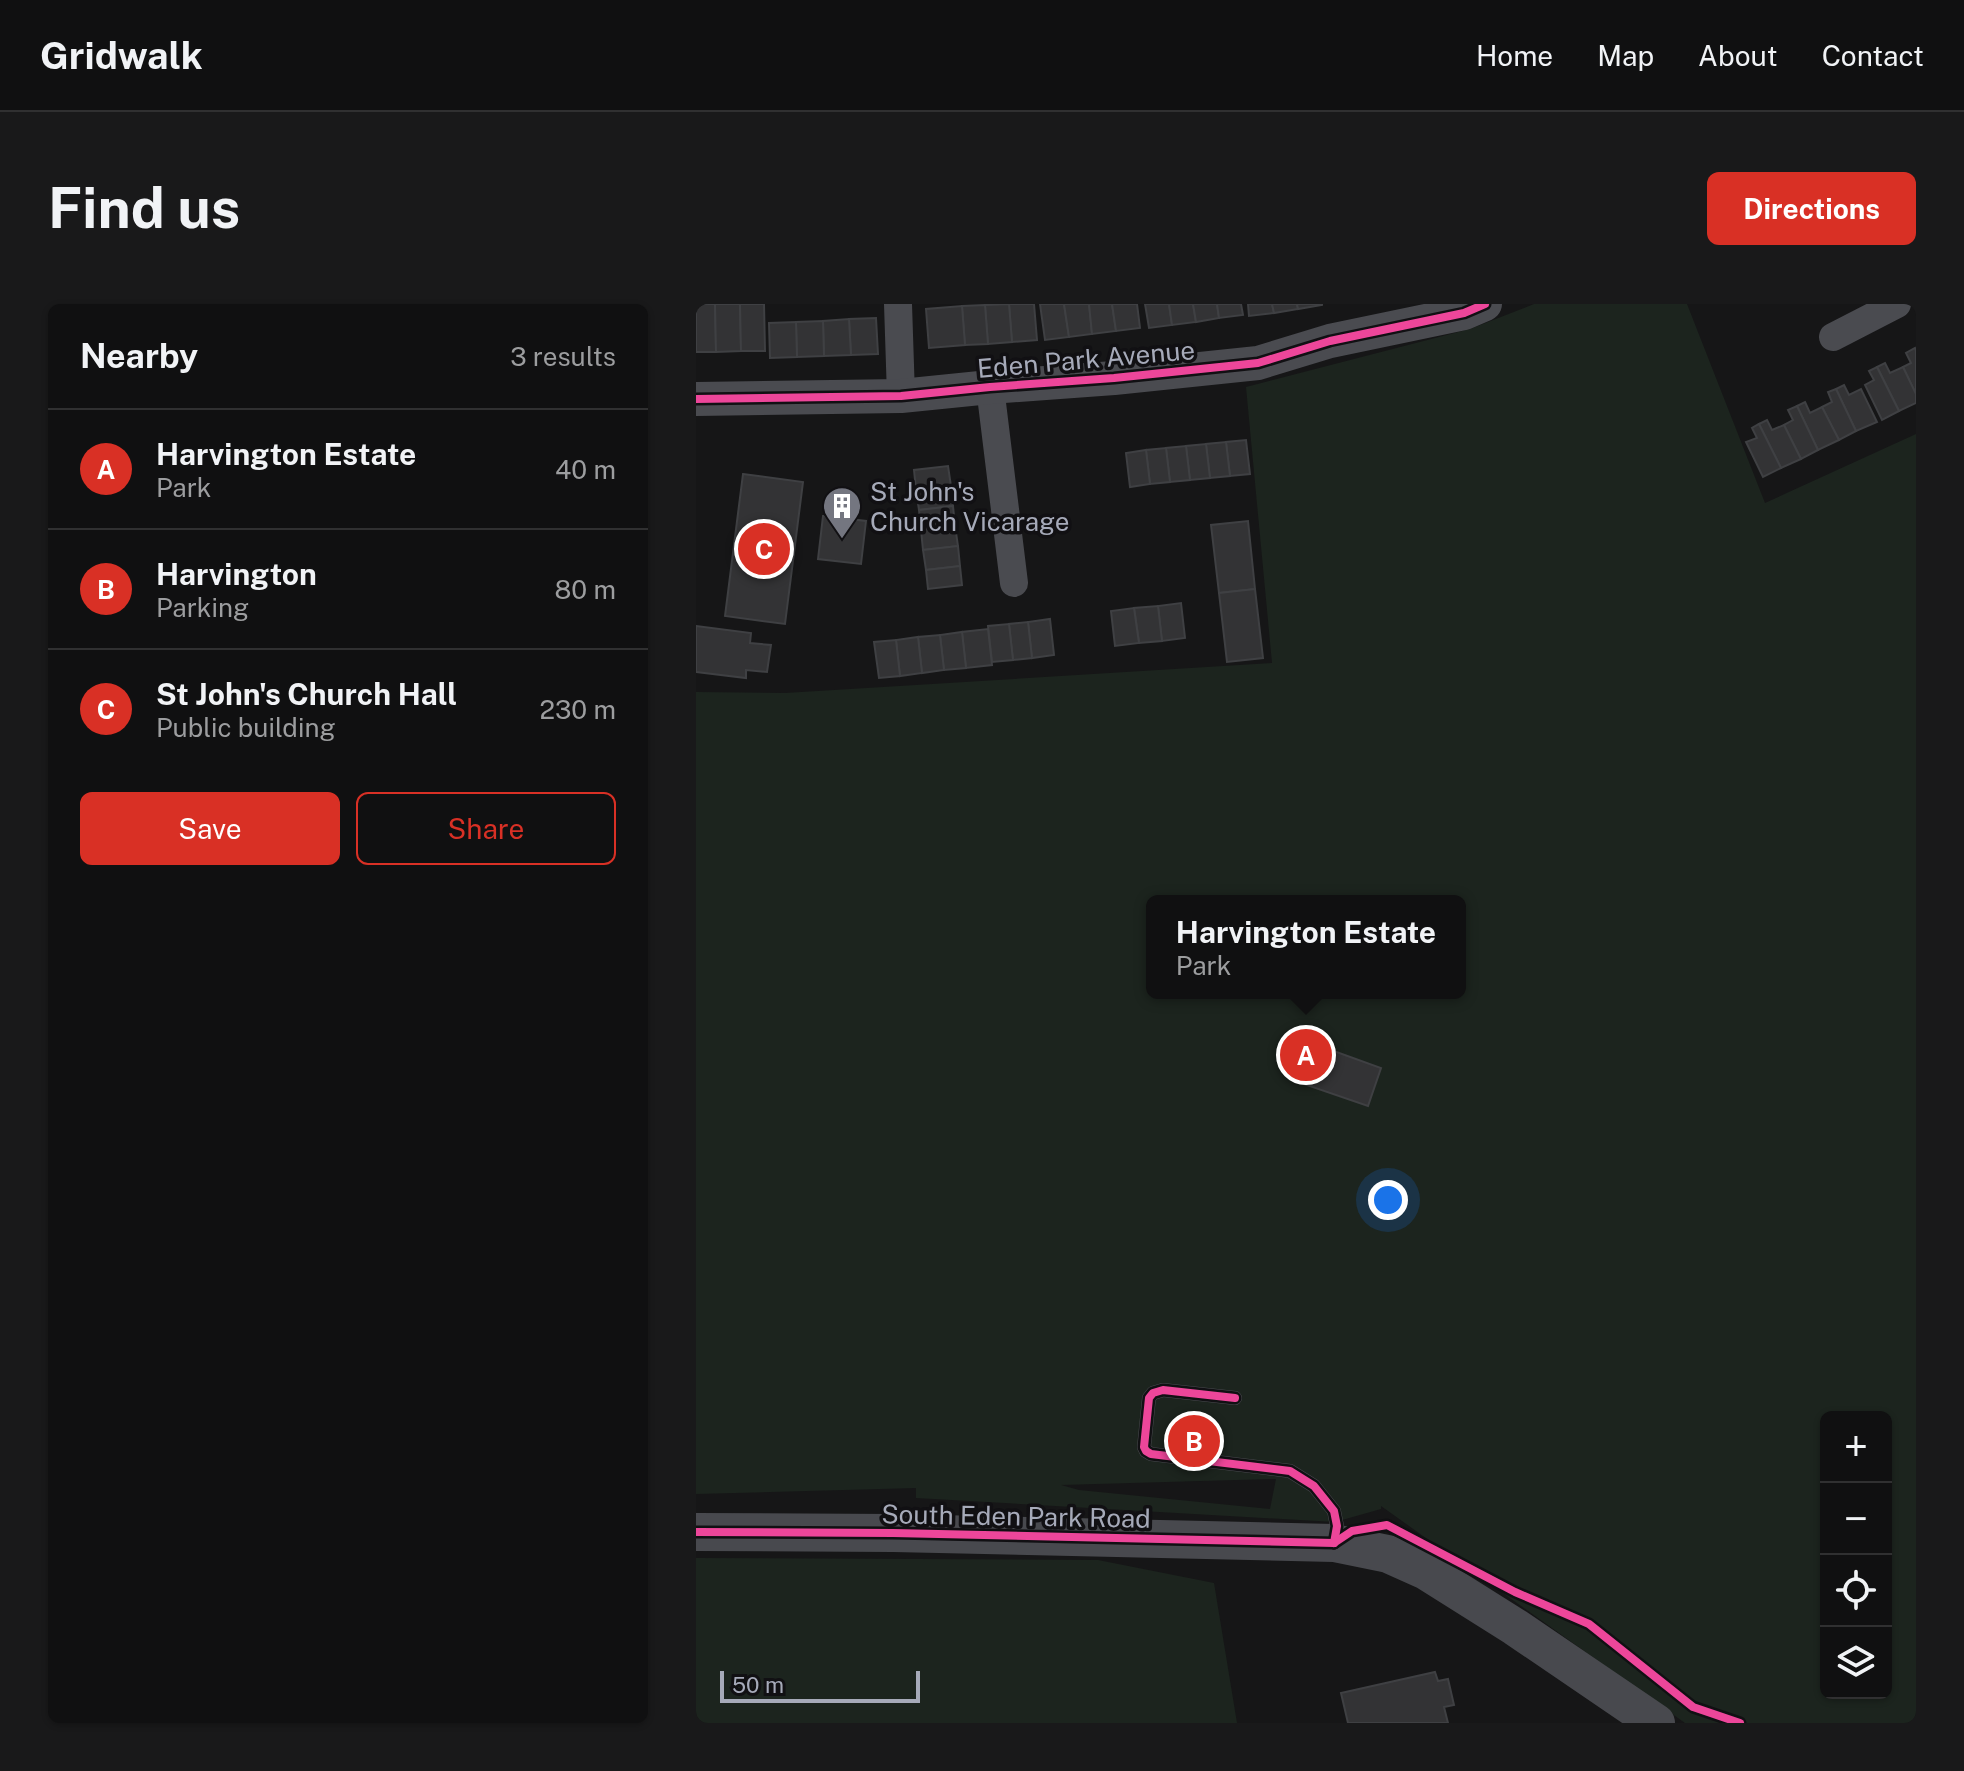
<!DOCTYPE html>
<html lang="en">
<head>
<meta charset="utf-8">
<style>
  :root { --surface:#101011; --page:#19191a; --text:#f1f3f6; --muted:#9c9d9f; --line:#303031; --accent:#d93025 }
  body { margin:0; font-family:"Public Sans",sans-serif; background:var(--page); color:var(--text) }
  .controls { position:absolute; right:24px; bottom:24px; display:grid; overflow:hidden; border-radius:12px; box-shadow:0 2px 6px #0004 }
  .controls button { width:72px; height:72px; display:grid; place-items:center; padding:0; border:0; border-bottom:2px solid var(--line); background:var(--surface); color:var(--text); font:40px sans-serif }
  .scale { position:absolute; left:24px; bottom:20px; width:200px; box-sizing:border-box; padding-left:8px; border:4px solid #a6aab9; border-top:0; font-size:22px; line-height:28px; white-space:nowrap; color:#a6aab9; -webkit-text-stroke:6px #111013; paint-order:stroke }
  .you { position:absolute; left:692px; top:896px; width:28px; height:28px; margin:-20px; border:6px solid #fff; border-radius:50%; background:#1a73e8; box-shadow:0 0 0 12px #1a73e833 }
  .badge { display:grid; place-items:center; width:52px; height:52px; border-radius:50%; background:var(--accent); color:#fff; font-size:26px; font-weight:700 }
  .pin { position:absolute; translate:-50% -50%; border:4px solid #fff; box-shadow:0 2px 8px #0006 }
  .popup { position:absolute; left:450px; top:591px; width:320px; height:104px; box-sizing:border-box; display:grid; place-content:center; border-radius:12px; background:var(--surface); filter:drop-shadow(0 2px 6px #0005); font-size:26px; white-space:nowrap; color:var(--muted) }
  .popup b { font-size:30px; color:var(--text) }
  .popup::after { content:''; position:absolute; left:50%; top:100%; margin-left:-16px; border:16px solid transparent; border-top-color:var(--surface) }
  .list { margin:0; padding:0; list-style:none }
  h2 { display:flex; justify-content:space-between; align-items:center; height:104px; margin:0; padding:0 32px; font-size:34px }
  h2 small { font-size:26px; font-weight:400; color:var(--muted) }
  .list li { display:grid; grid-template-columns:52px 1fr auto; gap:24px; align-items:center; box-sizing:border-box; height:120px; padding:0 32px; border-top:2px solid var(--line) }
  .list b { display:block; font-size:30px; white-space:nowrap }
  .list p { margin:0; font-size:26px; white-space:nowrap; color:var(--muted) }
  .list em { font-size:26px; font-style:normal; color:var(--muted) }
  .actions { display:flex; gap:16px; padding:24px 32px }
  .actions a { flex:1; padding:18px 0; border:2px solid var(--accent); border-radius:12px; text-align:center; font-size:28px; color:var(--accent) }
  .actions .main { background:var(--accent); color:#fff }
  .icon { flex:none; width:44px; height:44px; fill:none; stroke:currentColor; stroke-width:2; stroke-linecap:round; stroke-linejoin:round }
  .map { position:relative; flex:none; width:1220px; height:1419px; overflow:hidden; border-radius:12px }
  header { display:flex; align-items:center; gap:48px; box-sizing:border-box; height:112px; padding:0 40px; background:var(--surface); border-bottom:2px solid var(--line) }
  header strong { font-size:38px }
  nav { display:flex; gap:44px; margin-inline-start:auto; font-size:28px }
  .intro { display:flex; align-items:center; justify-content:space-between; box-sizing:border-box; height:192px; padding:0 48px }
  h1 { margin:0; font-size:56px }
  .button { padding:20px 36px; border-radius:12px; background:var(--accent); color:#fff; font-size:28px; font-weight:700 }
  main { display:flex; gap:48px; padding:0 48px }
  aside { flex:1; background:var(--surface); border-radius:12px; box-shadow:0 2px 6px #0004 }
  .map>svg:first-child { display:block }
  .green { fill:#1c241e; fill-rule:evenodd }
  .building { fill:#333335; stroke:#3f4043; stroke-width:2 }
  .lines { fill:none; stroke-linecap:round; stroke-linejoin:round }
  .service { stroke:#4a4b50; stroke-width:14 }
  .minor { stroke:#4a4b50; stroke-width:28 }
  .tertiary { stroke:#4a4b50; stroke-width:34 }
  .secondary { stroke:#48494e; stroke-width:38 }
  .cycleway-casing { stroke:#111013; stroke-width:13 }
  .cycleway { stroke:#ed469a; stroke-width:8 }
  .labels { text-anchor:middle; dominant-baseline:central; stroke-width:7; stroke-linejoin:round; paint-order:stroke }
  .street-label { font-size:26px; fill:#a6aab9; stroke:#111013 }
  .poi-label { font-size:26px; fill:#a6aab9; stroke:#111013; text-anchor:start }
</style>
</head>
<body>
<header>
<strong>Gridwalk</strong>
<nav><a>Home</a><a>Map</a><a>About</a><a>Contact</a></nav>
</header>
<div class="intro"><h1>Find us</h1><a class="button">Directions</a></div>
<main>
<aside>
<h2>Nearby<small>3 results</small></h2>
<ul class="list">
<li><span class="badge">A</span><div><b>Harvington Estate</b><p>Park</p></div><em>40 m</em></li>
<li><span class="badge">B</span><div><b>Harvington</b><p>Parking</p></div><em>80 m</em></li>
<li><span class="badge">C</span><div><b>St John's Church Hall</b><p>Public building</p></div><em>230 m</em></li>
</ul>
<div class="actions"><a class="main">Save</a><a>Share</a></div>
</aside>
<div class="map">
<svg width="1220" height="1419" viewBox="0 0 1220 1419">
  <rect width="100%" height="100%" fill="#161617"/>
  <g class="green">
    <path d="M838,0H991L1069,199L1220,130V1419H989L685,1202V1205L639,1218L220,1194V1184L0,1190V388L89,389L576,359L550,83L774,25ZM456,597H764V689H456ZM1130,1113H1190V1389H1130ZM580,1175L574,1205L383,1186L365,1181Z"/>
    <path d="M0,1254L402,1256L518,1279L541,1419H0Z"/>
  </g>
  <g class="building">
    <path d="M0,0H19L20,48H0Z"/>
    <path d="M19,0H44L45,47L20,48Z"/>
    <path d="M44,0H68L69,47H45Z"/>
    <path d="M313,0H338L341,36L316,38Z"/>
    <path d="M313,0L316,38L292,40L289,1Z"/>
    <path d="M344,0H368L373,33L349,36Z"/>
    <path d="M368,0H393L396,30L373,33Z"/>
    <path d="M393,0H416L420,27L396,30Z"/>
    <path d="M416,0H441L444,24L420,27Z"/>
    <path d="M449,0H473L476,21L453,24Z"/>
    <path d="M473,0H497L500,18L476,21Z"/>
    <path d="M497,0H521L523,14L500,18Z"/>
    <path d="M521,0H545L547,11L523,14Z"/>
    <path d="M552,0H576L578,9L553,12Z"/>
    <path d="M576,0H601L602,5L578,9Z"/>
    <path d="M601,0H626V1L602,5Z"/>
    <path d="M289,1L292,40L269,41L266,2Z"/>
    <path d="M266,2L269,41L233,44L230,5Z"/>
    <path d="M180,14L182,50L155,51L153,15Z"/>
    <path d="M153,15L155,51L128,52L127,17Z"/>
    <path d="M127,17L128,52L101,53L100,18Z"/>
    <path d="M100,18L101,53L74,54L73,19Z"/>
    <path d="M1219,44L1220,47V90L1207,63L1215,59L1210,49Z"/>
    <path d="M1189,59L1194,69L1207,63L1220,90V99L1203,107L1181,63Z"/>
    <path d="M1181,63L1203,107L1186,116L1169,81L1178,76L1173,67Z"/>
    <path d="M1148,81L1153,91L1165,85L1181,118L1160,127L1140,85Z"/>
    <path d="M1140,85L1160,127L1143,136L1126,103L1136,98L1132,88Z"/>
    <path d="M1109,98L1114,109L1126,103L1143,136L1122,146L1101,102Z"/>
    <path d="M1101,102L1122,146L1105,155L1088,121L1097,116L1092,106Z"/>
    <path d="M1071,116L1076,126L1088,121L1105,155L1085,164L1063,120Z"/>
    <path d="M1063,120L1085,164L1067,173L1050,138L1061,134L1056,124Z"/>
    <path d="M550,136L554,170L534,172L530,138Z"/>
    <path d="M530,138L534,172L514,174L510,140Z"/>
    <path d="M510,140L514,174L494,176L490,142Z"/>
    <path d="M490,142L494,176L474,178L470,144Z"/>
    <path d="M470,144L474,178L454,180L450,146Z"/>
    <path d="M450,146L454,180L434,183L430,149Z"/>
    <path d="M252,162L255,182L220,186L218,166Z"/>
    <path d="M47,170L107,178L89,320L29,312Z"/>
    <path d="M255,182L257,202L223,206L220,186Z"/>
    <path d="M257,202L259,222L225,226L223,206Z"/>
    <path d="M127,212L170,217L165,260L122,255Z"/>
    <path d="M552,217L559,285L523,289L515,221Z"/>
    <path d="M259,222L262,242L227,246L225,226Z"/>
    <path d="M262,242L264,262L230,266L227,246Z"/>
    <path d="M264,262L266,281L232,285L230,266Z"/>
    <path d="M559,285L567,354L531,358L523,289Z"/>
    <path d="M485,299L489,334L466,337L462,302Z"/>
    <path d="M462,302L466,337L443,339L438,304Z"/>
    <path d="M438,304L443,339L419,342L415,307Z"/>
    <path d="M354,315L358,351L336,354L332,318Z"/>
    <path d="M332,318L336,354L317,356L313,320Z"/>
    <path d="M313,320L317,356L296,358L292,322Z"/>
    <path d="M0,322L55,329L54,339L75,341L71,368L50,366V374L0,368Z"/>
    <path d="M292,325L296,361L270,364L266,328Z"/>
    <path d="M266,328L270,364L248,366L244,331Z"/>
    <path d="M244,331L248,366L226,369L222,333Z"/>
    <path d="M222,333L226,369L204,372L200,336Z"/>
    <path d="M200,336L204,372L183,374L178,338Z"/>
    <path d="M610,737L685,764L672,802L596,776Z"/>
    <path d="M739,1368L742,1377L752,1375L758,1401L748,1403L752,1419H652L645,1389Z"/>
  </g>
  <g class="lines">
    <path class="service" d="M539,1094L467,1086L457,1089L453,1094L448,1143L450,1147L455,1150L594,1167L618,1182L638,1207L641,1222L638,1239"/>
    <g class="minor">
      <path d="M202,0L205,92"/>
      <path d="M1137,33L1201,0"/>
      <path d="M294,83L318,279"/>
    </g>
    <path class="tertiary" d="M0,95L205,92L294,83L418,74L562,59L634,37L768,9L789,0"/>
    <path class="secondary" d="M0,1228L197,1229L638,1239L692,1250L730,1267L819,1323L960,1419"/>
    <defs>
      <g id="cycleway">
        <path d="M0,95L205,92L294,83L418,74L562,59L634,37L768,9L789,0"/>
        <path d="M539,1094L467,1086L457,1089L453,1094L448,1143L450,1147L455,1150L594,1167L618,1182L638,1207L641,1222L638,1239"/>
        <path d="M0,1228L197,1229L638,1239"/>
        <path d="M638,1239L656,1227L691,1221L819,1288L893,1320L997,1403L1044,1419"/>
      </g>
    </defs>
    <use href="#cycleway" class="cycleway-casing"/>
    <use href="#cycleway" class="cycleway"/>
  </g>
  <defs>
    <symbol id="building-pin" viewBox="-11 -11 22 30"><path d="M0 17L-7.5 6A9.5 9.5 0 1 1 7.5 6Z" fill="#747680" stroke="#111013"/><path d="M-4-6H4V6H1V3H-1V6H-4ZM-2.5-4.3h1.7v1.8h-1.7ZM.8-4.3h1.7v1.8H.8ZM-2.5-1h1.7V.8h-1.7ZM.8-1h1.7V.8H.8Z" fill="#fff"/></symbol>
  </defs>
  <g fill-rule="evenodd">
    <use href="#building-pin" x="124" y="180" width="44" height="60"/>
  </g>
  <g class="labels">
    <g class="street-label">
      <text transform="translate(390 55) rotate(-5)">Eden Park Avenue</text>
      <text transform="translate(320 1212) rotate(1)">South Eden Park Road</text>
    </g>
    <g class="poi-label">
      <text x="174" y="187">St John's<tspan x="174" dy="30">Church Vicarage</tspan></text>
    </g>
  </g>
</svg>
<div class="controls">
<button>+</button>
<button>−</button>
<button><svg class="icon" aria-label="locate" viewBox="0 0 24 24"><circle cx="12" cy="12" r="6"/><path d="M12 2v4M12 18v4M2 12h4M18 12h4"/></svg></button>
<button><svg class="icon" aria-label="layers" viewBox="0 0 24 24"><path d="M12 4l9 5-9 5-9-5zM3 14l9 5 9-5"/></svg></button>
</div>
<div class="scale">50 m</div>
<div class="you"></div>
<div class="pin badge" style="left:610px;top:751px">A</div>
<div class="popup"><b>Harvington Estate</b>Park</div>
<div class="pin badge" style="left:498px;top:1137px">B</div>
<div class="pin badge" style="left:68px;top:245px">C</div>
</div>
</main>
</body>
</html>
